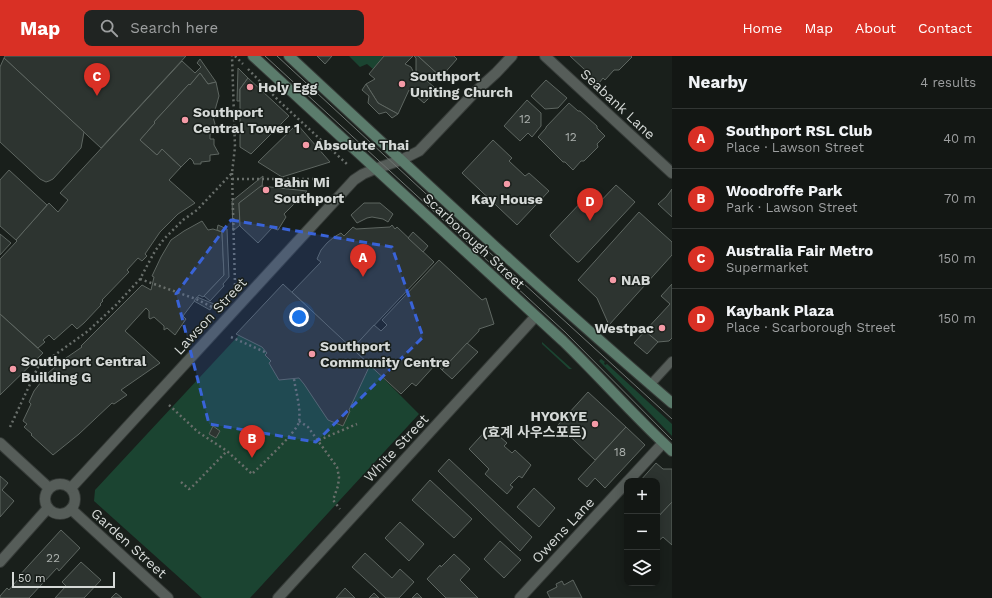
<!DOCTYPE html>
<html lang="en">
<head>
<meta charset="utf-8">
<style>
  :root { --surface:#131714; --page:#202422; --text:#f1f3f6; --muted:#9d9fa0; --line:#323634; --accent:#d93025 }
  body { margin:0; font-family:"Work Sans","Noto Sans KR",sans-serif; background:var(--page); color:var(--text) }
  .controls { position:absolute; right:12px; bottom:12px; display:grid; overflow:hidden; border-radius:8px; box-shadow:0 2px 10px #0003 }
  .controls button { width:36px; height:36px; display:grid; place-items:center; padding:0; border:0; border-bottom:1px solid var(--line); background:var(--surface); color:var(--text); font:20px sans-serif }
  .scale { position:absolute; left:12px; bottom:10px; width:103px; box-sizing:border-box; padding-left:4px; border:2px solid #d5d9d7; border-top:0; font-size:11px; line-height:14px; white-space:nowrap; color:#d5d9d7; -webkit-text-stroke:3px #191f1b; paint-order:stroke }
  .you { position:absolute; left:299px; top:261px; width:14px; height:14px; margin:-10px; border:3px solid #fff; border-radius:50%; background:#1a73e8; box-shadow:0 0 0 6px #1a73e833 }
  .badge { display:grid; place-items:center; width:26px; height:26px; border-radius:50%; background:var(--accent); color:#fff; font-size:13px; font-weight:700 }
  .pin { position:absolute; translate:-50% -33px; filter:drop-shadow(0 1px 2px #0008) }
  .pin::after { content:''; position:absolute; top:21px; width:14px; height:12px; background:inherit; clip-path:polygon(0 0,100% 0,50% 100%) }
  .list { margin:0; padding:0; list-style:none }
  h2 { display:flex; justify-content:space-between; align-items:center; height:52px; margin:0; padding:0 16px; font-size:17px }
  h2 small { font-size:13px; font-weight:400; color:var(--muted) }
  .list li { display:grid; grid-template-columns:26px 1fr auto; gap:12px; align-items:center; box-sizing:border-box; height:60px; padding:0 16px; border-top:1px solid var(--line) }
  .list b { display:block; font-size:15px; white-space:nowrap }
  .list p { margin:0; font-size:13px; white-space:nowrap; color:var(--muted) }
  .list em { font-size:13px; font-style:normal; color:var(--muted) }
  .icon { flex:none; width:22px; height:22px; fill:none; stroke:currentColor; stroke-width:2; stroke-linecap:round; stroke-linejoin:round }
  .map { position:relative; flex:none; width:672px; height:542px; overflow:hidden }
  header { display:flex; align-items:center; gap:24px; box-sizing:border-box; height:56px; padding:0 20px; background:var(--accent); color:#fff }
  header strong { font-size:19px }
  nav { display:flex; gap:22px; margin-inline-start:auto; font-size:14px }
  .search { width:280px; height:36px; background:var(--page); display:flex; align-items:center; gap:10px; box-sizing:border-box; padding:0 14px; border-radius:8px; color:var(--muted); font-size:15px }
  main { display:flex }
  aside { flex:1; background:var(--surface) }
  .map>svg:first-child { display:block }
  .green { fill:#1b4431 }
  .building { fill:#2d3430; stroke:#5e6661 }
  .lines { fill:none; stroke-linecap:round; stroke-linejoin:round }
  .service-casing { stroke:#363b38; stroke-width:10 }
  .minor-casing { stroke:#363b38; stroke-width:12 }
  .tertiary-casing { stroke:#363b38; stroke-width:12 }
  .secondary-casing { stroke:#363b38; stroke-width:12 }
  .path { stroke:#696f6b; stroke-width:2.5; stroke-dasharray:2 3; stroke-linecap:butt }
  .service { stroke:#565d59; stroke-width:8 }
  .minor { stroke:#565d59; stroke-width:10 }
  .tertiary { stroke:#565d59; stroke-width:10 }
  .secondary { stroke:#5b7c6c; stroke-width:10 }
  .tram { stroke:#6f7471; stroke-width:1 }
  .marked { fill:#3963d8; fill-opacity:0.2; stroke:#3963d8; stroke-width:3; stroke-dasharray:8 5; stroke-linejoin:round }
  .poi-dot { fill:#f49aa6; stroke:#191f1b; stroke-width:1.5 }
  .labels { text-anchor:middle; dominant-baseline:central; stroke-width:3; stroke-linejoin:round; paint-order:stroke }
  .number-label { font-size:12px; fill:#abb0ad }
  .poi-label { font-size:14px; font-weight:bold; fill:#d5d9d7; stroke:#191f1b; text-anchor:start }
  .street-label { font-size:14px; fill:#d5d9d7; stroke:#191f1b }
</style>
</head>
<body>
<header>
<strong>Map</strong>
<div class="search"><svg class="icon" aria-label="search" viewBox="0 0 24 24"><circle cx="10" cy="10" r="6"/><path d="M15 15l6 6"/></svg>Search here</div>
<nav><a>Home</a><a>Map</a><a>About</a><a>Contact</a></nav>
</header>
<main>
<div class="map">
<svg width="672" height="542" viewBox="0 0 672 542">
  <rect width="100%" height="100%" fill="#191f1b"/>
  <g class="green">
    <path d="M349,0H384L373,13L367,8L360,11Z"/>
    <path d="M239,279L262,291L267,297L265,299L271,305L270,307L279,324L299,322L343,369L350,355L349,354L370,309L419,358L250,542H202L94,445L95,434Z"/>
    <path d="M542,286L572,313H569L542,288Z"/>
    <path d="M601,303L605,306L604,307L605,309L607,308L672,368V380L599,305Z"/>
  </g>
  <g class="building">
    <path d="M5,0H186L101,92L4,2Z"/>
    <path d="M317,0H332L325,8Z"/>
    <path d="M384,0H413L405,8L411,11L415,19L416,15L435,32L432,35L434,37L424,47L409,34L398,58L378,47L366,28L375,23L369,18Z"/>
    <path d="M414,0H418L440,20L437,23L432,18L426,23L416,15V2Z"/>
    <path d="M418,0H454L457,3L441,21Z"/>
    <path d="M570,0H631L632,1L619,14H614L605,24L603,22L599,27Z"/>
    <path d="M4,2L84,76L81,92L53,123L49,125L46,126L40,123L0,86V11Z"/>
    <path d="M200,3L216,26L208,28L200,17L190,29L189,28L154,66L155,67L140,84L157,99L162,93L181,111L169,124L195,147L178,158L160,176L145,198L147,200L142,205L138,202L127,214L129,216L102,244L103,245L100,248L101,249L84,267L77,273L72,268L54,284L49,279L43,284L45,286L38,292L0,258V203L17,185L16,184L49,147L58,156L68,144L60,137L182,5L195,17L201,11L197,7Z"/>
    <path d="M238,12L248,22L240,33V45H237Z"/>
    <path d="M200,17L208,28L216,26L219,40L213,61L215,68L210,79V83H214V89L219,98L210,99V105L201,106V108H194L193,105L190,102L181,111L162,93L157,99L140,84L155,67L154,66L189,28L190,29Z"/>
    <path d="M248,22L289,60L251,98L240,91V33Z"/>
    <path d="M546,24L567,42L558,52L545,53L531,40Z"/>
    <path d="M366,28L378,47L398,58L392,62L386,56L379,58L368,47L369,40L362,34Z"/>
    <path d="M527,44L541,57V70L532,81L528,77L520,85L504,70Z"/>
    <path d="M569,47L578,55H580L597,70V72L605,80L597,88L598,91L584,105H581L573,114L565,106H563L538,81L546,72V71Z"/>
    <path d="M297,68L330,106L282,121L258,106Z"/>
    <path d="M493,84L512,102L509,105L525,120L529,117L549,135L517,169L462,117Z"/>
    <path d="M9,114L47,149L16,184L0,170V124Z"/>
    <path d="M263,120L262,131L239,147L240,169L233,175L232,145Z"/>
    <path d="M616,129L635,146L579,206H577L551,181L550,179L586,141L596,150Z"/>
    <path d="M261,130L307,135L284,158L286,161L278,174L272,172L258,187L240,170L239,147Z"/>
    <path d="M672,133V161L658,148L666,141Z"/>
    <path d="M364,147H380L393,158L388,166L383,163L372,161L367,162L357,167L351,159Z"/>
    <path d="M639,156L672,186V199L609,269L597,242L578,224Z"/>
    <path d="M202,165L208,174L213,173L222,176L224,219L203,241L199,239L196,243L183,260L186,263L175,279L167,272L164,274V270L154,261L150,263L149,262V255L146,252L125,275L160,307L121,334L127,339L114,348L112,347L79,378L53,399L31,379L32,378L24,371L27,368L23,365L31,348L29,346L34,335L48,317L63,304L82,291L81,290L142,229L151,234L154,221L152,220L161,201L171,184L184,175Z"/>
    <path d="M218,169L227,173L229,221L223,228L224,230L210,245L204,240L224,219L222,176L217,174Z"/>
    <path d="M392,169L395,173L397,171L434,206L352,293L292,236L321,206L317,203L321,194L327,187L334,181L341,177L344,180L353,171L356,173L390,171Z"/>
    <path d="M413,176L428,190L423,196L408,182Z"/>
    <path d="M0,178L11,187L0,199Z"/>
    <path d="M439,204L482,244L486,242L494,268L479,273V275L442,314L436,308L416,330L412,327L401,338L352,293L374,269L381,275L387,269L382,264Z"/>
    <path d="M283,228L370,309L349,354L350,355L343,370L328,364L304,328L299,322L279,324L269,307L271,305L265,299L267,297L262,291L236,278Z"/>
    <path d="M672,228V282L669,285L658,286L645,275L670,248L661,240Z"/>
    <path d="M197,241L214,248L210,254L194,245Z"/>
    <path d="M0,258L43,297L0,339Z"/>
    <path d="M645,275L658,286L647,298L634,287Z"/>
    <path d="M467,287L478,296L452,323L442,314Z"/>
    <path d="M588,336L626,371L595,404L558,369Z"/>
    <path d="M213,370L220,375L216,382L209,378Z"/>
    <path d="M489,371L507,387L504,390L512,397L515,394L531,409L522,422L519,420L510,429L513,431L507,438L485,418L489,413L469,393Z"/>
    <path d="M626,371L645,389L605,432L595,422L587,431L578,423Z"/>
    <path d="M449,403L532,481L520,495L438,415Z"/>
    <path d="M656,407L663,413H672V446L657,462V425H640Z"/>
    <path d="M0,420L8,427L2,434L14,445L0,461Z"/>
    <path d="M430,424L472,463L454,482L412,444Z"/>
    <path d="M534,432L555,452L539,471L517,451Z"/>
    <path d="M672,446V489L663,481L657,486V462Z"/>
    <path d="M400,466L424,488L409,505L385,482Z"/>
    <path d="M61,474L80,492L59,515L57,512L29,542H0V540L7,532L9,534L19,522L18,521Z"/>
    <path d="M500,485L521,504L504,522L484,503Z"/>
    <path d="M365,497L392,522L400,513L414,526L399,542H386L352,511Z"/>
    <path d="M454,498L470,513L460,524L478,542H446L427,523L440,509L441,511Z"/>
    <path d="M81,506L101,524L84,542H55L66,530L62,526Z"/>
    <path d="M573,524L582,542H550L547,536L557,531L556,528L562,525L564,529Z"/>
    <path d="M345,532L355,542H336Z"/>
    <path d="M116,537L122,542H111Z"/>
    <path d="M374,537L379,542H369Z"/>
    <path d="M417,537L422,542H412Z"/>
  </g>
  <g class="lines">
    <defs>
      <path id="service" d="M650,329L672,305"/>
      <g id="minor">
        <path d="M545,0L672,117"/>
        <path d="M0,387L49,432"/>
        <path d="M628,425L663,387"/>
        <circle cx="60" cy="443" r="15"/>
        <path d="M71,432L354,124L363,118L375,113"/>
        <path d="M71,453L168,542"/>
        <path d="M0,506L48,452"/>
        <path d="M278,542L535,261"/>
        <path d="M520,542L627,426"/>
      </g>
      <path id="tertiary" d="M375,113L401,104L419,95L474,37L496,17L512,0"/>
      <g id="secondary">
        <path d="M253,0L563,285C600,321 634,360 672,395"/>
        <path d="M289,0C415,117 541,235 672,347"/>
      </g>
    </defs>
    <use href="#service" class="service-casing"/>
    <use href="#minor" class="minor-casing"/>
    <use href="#tertiary" class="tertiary-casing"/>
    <use href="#secondary" class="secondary-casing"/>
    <g class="path">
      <path d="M235,0L243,8"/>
      <path d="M248,13L280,46L348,109"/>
      <path d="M232,117L235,229"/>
      <path d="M232,123H331"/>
      <path d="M140,223L196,243L214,252"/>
      <path d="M231,281L267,297"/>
      <path d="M169,349L198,376L227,395L252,418C261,409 297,376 299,366C301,351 296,337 294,323"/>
      <path d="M299,365L308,371L337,411L339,421L338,430L333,444L340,453"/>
      <path d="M10,371L38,311L88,275L116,249L140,223L155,195L164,183L183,164L197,154L232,117L235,91L232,0"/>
      <path d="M319,384L357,368"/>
      <path d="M181,426L189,433L191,432L227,395"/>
    </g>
    <use href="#service" class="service"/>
    <use href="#minor" class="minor"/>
    <use href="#tertiary" class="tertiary"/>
    <use href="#secondary" class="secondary"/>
    <g class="tram">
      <path d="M265,0L565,276L672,384"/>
      <path d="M277,0L477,185L672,363"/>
    </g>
  </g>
  <path class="marked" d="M231,164L392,191L423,281L316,386L209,368L176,238Z"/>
  <g class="poi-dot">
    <circle cx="402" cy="28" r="4"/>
    <circle cx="250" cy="31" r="4"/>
    <circle cx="185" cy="64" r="4"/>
    <circle cx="306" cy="89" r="4"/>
    <circle cx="507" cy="128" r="4"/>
    <circle cx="266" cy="134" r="4"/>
    <circle cx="613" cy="224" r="4"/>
    <circle cx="662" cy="272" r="4"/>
    <circle cx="312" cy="298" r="4"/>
    <circle cx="13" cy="313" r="4"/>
    <circle cx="595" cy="368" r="4"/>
  </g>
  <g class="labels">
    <g class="number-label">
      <text x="525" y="63">12</text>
      <text x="571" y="81">12</text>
      <text x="620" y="396">18</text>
      <text x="53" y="502">22</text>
    </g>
    <g class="poi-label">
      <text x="410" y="20">Southport<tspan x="410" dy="16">Uniting Church</tspan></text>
      <text x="258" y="31">Holy Egg</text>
      <text x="193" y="56">Southport<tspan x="193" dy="16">Central Tower 1</tspan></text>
      <text x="314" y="89">Absolute Thai</text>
      <text x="274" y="126">Bahn Mi<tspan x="274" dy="16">Southport</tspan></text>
      <text x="507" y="143" text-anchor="middle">Kay House</text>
      <text x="621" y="224">NAB</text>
      <text x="654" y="272" text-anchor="end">Westpac</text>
      <text x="320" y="290">Southport<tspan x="320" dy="16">Community Centre</tspan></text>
      <text x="21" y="305">Southport Central<tspan x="21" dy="16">Building G</tspan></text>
      <text x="587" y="360" text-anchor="end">HYOKYE<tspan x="587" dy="16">(효계 사우스포트)</tspan></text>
    </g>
    <g class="street-label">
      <text transform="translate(618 48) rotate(43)">Seabank Lane</text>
      <text transform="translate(474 185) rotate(43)">Scarborough Street</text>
      <text transform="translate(210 260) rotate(-47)">Lawson Street</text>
      <text transform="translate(396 392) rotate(-47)">White Street</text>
      <text transform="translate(563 474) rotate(-47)">Owens Lane</text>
      <text transform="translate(129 487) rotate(42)">Garden Street</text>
    </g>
  </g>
</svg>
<div class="controls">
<button>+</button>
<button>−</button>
<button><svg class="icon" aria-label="layers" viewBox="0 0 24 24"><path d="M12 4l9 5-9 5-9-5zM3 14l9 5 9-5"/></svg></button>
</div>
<div class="scale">50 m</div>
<div class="you"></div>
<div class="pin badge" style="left:363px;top:221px">A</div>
<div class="pin badge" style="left:252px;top:402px">B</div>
<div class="pin badge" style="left:97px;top:40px">C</div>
<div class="pin badge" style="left:590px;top:165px">D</div>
</div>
<aside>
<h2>Nearby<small>4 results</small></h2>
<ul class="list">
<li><span class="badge">A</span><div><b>Southport RSL Club</b><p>Place · Lawson Street</p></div><em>40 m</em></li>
<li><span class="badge">B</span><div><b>Woodroffe Park</b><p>Park · Lawson Street</p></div><em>70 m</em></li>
<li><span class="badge">C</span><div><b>Australia Fair Metro</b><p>Supermarket</p></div><em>150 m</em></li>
<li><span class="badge">D</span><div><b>Kaybank Plaza</b><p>Place · Scarborough Street</p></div><em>150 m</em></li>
</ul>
</aside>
</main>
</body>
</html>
